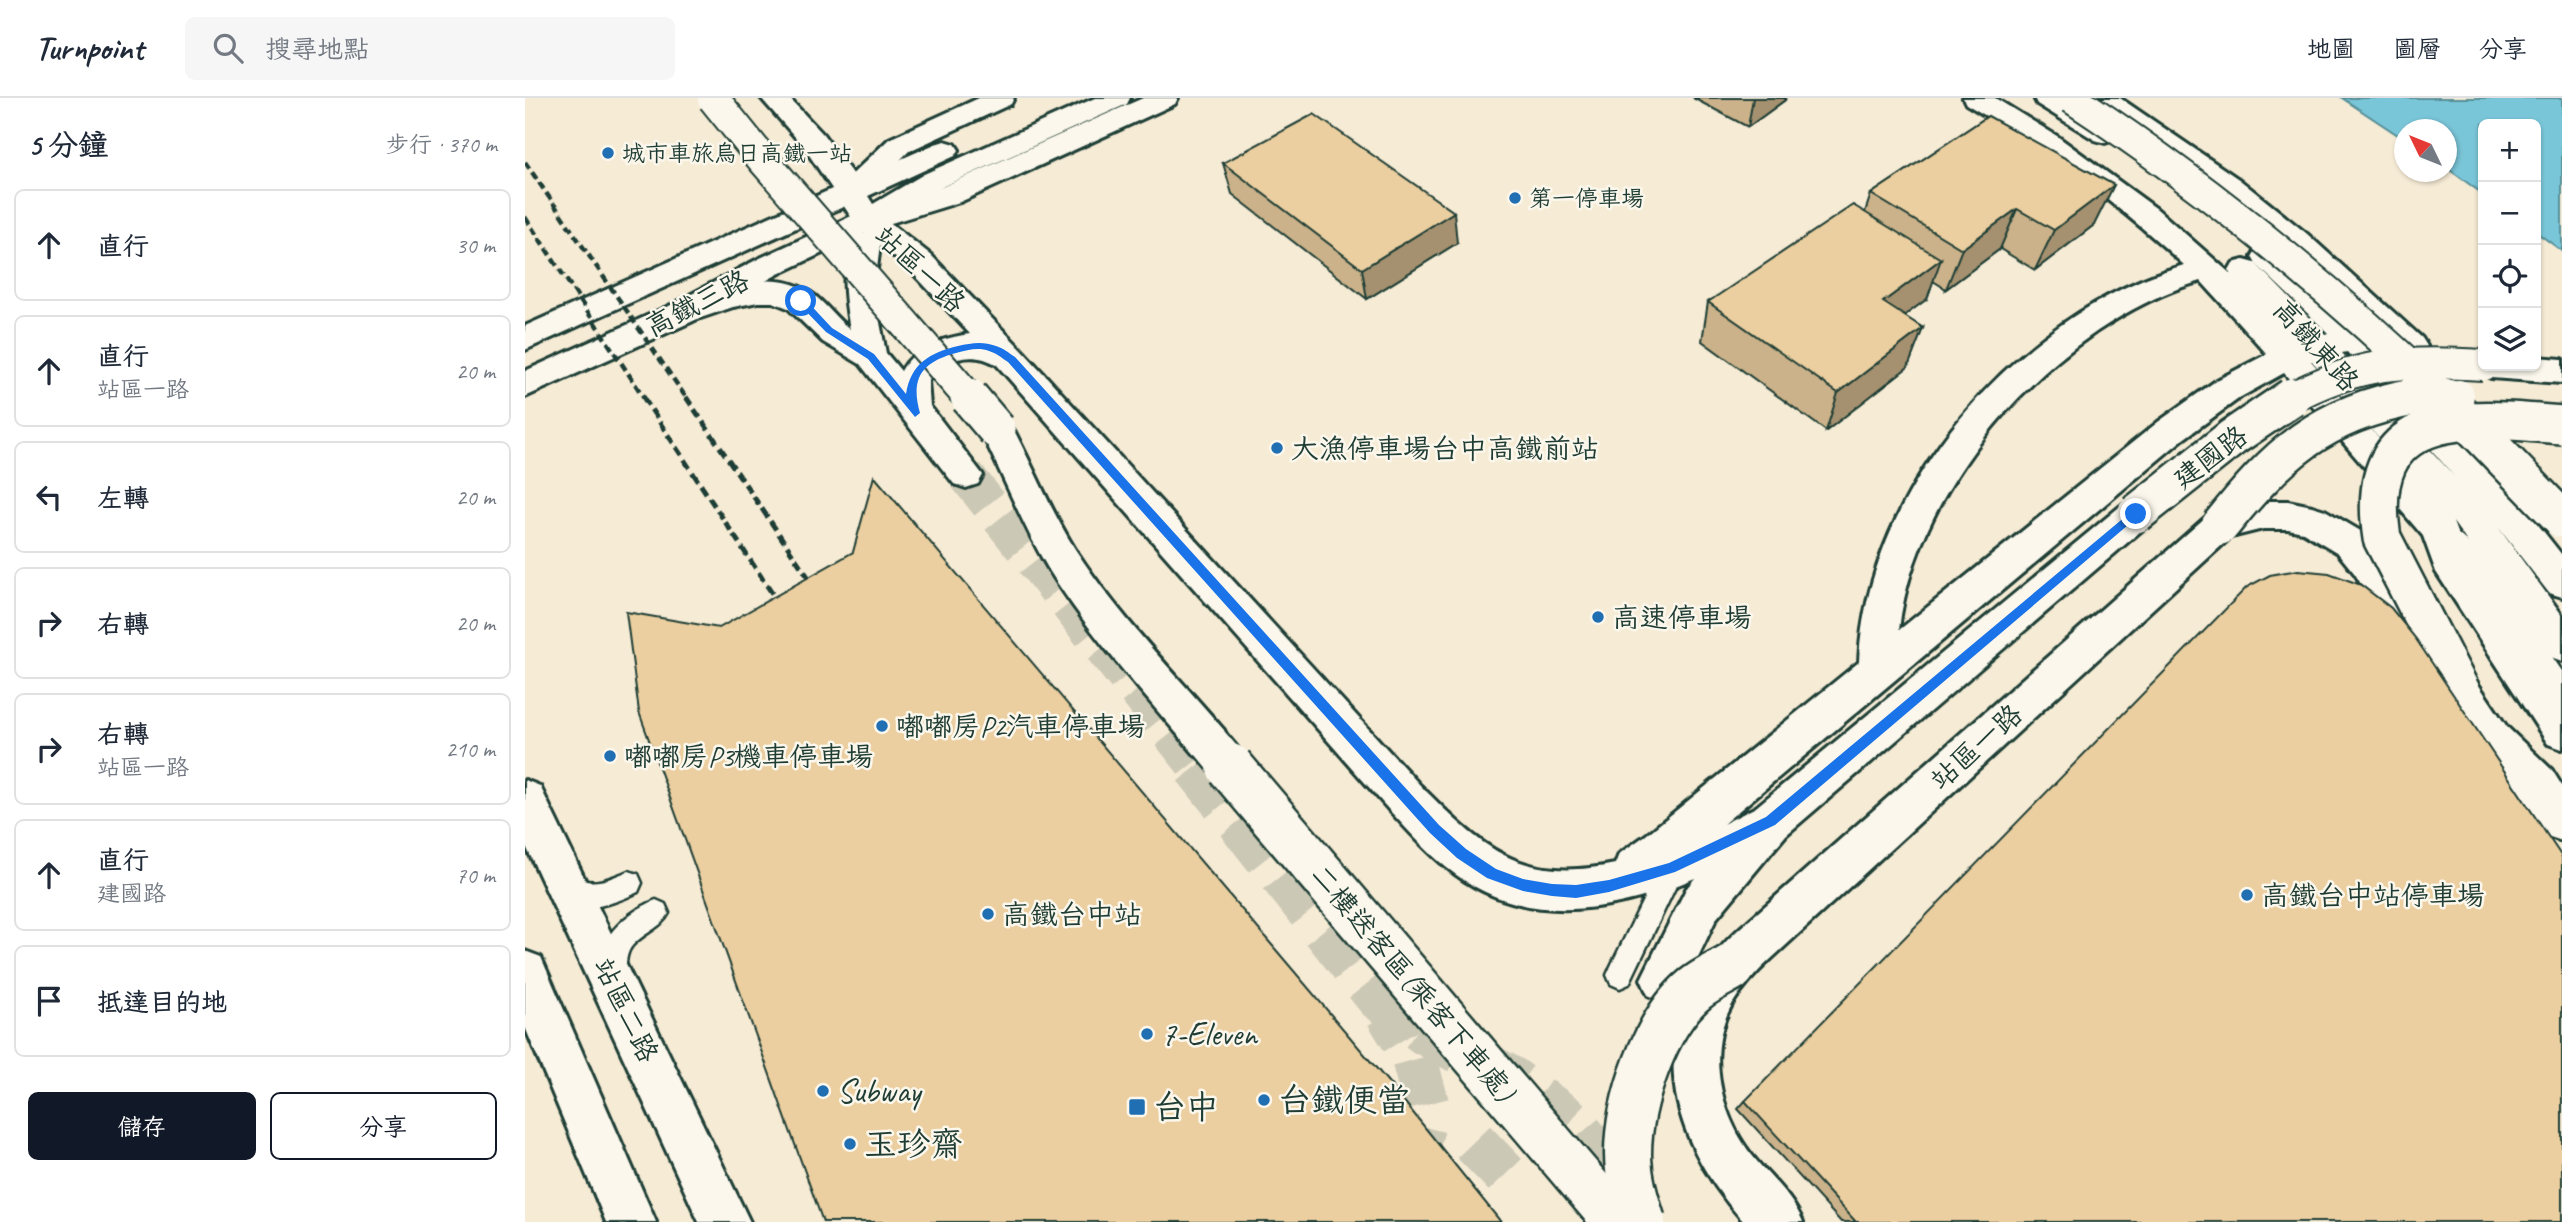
<!DOCTYPE html>
<html lang="zh-TW">
<head>
<meta charset="utf-8">
<style>
  :root { --surface:#fff; --page:#f6f6f7; --text:#1f2937; --muted:#747a83; --line:#e0e1e3; --accent:#111827 }
  body { margin:0; font-family:Caveat,"LXGW WenKai TC",sans-serif; background:var(--page); color:var(--text) }
  .controls { position:absolute; right:21px; top:21px; display:grid; overflow:hidden; border-radius:10px; box-shadow:0 2px 5px #0004 }
  .controls button { width:63px; height:63px; display:grid; place-items:center; padding:0; border:0; border-bottom:2px solid var(--line); background:var(--surface); color:var(--text); font:35px sans-serif }
  .compass { position:absolute; left:1869px; top:21px; width:63px; height:63px; border-radius:50%; background:var(--surface); box-shadow:0 2px 5px #0004; rotate:313deg }
  .stop { position:absolute; width:21px; height:21px; margin:-16px; border:5px solid #1a73e8; border-radius:50%; background:#fff }
  .stop.end { background:#1a73e8; border-color:#fff; box-shadow:0 2px 7px #0008 }
  .list { margin:0; padding:0; list-style:none }
  h2 { display:flex; justify-content:space-between; align-items:center; height:91px; margin:0; padding:0 28px; font-size:30px }
  h2 small { font-size:23px; font-weight:400; color:var(--muted) }
  .list li { display:grid; grid-template-columns:46px 1fr auto; gap:21px; align-items:center; box-sizing:border-box; height:112px; margin:0 14px 14px; padding:0 14px; border:2px solid var(--line); border-radius:10px }
  .list b { display:block; font-size:26px; white-space:nowrap }
  .list p { margin:0; font-size:23px; white-space:nowrap; color:var(--muted) }
  .list em { font-size:23px; font-style:normal; color:var(--muted) }
  .actions { display:flex; gap:14px; padding:21px 28px }
  .actions a { flex:1; padding:16px 0; border:2px solid var(--accent); border-radius:10px; text-align:center; font-size:24px; color:var(--accent) }
  .actions .main { background:var(--accent); color:#fff }
  .icon { flex:none; width:38px; height:38px; fill:none; stroke:currentColor; stroke-width:2; stroke-linecap:round; stroke-linejoin:round }
  .map { position:relative; flex:none; width:2037px; height:1124px; overflow:hidden }
  header { display:flex; align-items:center; gap:42px; box-sizing:border-box; height:98px; padding:0 35px; background:var(--surface); border-bottom:2px solid var(--line) }
  header strong { font-size:33px }
  nav { display:flex; gap:38px; margin-inline-start:auto; font-size:24px }
  .search { width:490px; height:63px; background:var(--page); display:flex; align-items:center; gap:18px; box-sizing:border-box; padding:0 24px; border-radius:10px; color:var(--muted); font-size:26px }
  main { display:flex }
  aside { flex:1; background:var(--surface) }
  .map>svg:first-child { display:block }
  .water { fill:#7ac6d9; stroke:#568f97; stroke-width:2 }
  .lines { fill:none; stroke-linecap:round; stroke-linejoin:round }
  .minor-tunnel-far1 { stroke:#cbc8b5; stroke-width:37; stroke-dasharray:37 18; stroke-linecap:butt }
  .minor-tunnel { stroke:#cbc8b5; stroke-width:46; stroke-dasharray:46 23; stroke-linecap:butt }
  .service-casing { stroke:#1f3d34; stroke-width:5 }
  .minor-casing { stroke:#1f3d34; stroke-width:6 }
  .tertiary-casing { stroke:#1f3d34; stroke-width:6 }
  .service { fill:#fbf7ec; fill-rule:evenodd }
  .minor { fill:#fbf7ec; fill-rule:evenodd }
  .tertiary { fill:#fbf7ec; fill-rule:evenodd }
  .rail-far1 { stroke:#1f3d34; stroke-width:4.5; stroke-dasharray:8 4.5; stroke-linecap:butt }
  .rail { stroke:#1f3d34; stroke-width:5; stroke-dasharray:10 5; stroke-linecap:butt }
  .minor-bridge-far2-casing { stroke:#1f3d34; stroke-width:34; stroke-linecap:butt }
  .minor-bridge-far1-casing { stroke:#1f3d34; stroke-width:42; stroke-linecap:butt }
  .minor-bridge-casing { stroke:#1f3d34; stroke-width:51; stroke-linecap:butt }
  .minor-bridge-far2 { stroke:#fbf7ec; stroke-width:30 }
  .minor-bridge-far1 { stroke:#fbf7ec; stroke-width:37 }
  .minor-bridge { stroke:#fbf7ec; stroke-width:46 }
  .wall { fill:#cbb28a; stroke:#1f3d34; stroke-width:2 }
  .shaded-wall { fill:#a59170; stroke:#1f3d34; stroke-width:2 }
  .building { fill:#eccfa0; stroke:#1f3d34; stroke-width:2 }
  .route { fill:#1a73e8 }
  .poi-dot { fill:#1f6fb2; stroke:#fbf7ec; stroke-width:2.5 }
  .labels { text-anchor:middle; dominant-baseline:central; stroke-width:5; stroke-linejoin:round; paint-order:stroke }
  .far-poi-label { font-size:23px; fill:#1f3d34; stroke:#fbf7ec; text-anchor:start }
  .street-label { font-size:28px; fill:#1f3d34; stroke:#fbf7ec }
  .poi-label { font-size:28px; fill:#1f3d34; stroke:#fbf7ec; text-anchor:start }
  .near-poi-label { font-size:33px; fill:#1f3d34; stroke:#fbf7ec; text-anchor:start }
</style>
</head>
<body>
<header>
<strong>Turnpoint</strong>
<div class="search"><svg class="icon" aria-label="search" viewBox="0 0 24 24"><circle cx="10" cy="10" r="6"/><path d="M15 15l6 6"/></svg>搜尋地點</div>
<nav><a>地圖</a><a>圖層</a><a>分享</a></nav>
</header>
<main>
<aside>
<h2>5 分鐘<small>步行 · 370 m</small></h2>
<ul class="list">
<li><svg class="icon" aria-label="ahead" viewBox="0 0 24 24"><path d="M12 20V5M6 11l6-6 6 6"/></svg><div><b>直行</b></div><em>30 m</em></li>
<li><svg class="icon" aria-label="ahead" viewBox="0 0 24 24"><path d="M12 20V5M6 11l6-6 6 6"/></svg><div><b>直行</b><p>站區一路</p></div><em>20 m</em></li>
<li><svg class="icon" aria-label="left" viewBox="0 0 24 24"><path d="M17 20v-9H6M10 6l-5 5 5 5"/></svg><div><b>左轉</b></div><em>20 m</em></li>
<li><svg class="icon" aria-label="right" viewBox="0 0 24 24"><path d="M7 20v-9h11M14 6l5 5-5 5"/></svg><div><b>右轉</b></div><em>20 m</em></li>
<li><svg class="icon" aria-label="right" viewBox="0 0 24 24"><path d="M7 20v-9h11M14 6l5 5-5 5"/></svg><div><b>右轉</b><p>站區一路</p></div><em>210 m</em></li>
<li><svg class="icon" aria-label="ahead" viewBox="0 0 24 24"><path d="M12 20V5M6 11l6-6 6 6"/></svg><div><b>直行</b><p>建國路</p></div><em>70 m</em></li>
<li><svg class="icon" aria-label="arrive" viewBox="0 0 24 24"><path d="M6 21V4h12l-3 4 3 4H6"/></svg><div><b>抵達目的地</b></div></li>
</ul>
<div class="actions"><a class="main">儲存</a><a>分享</a></div>
</aside>
<div class="map">
<svg width="2037" height="1124" viewBox="0 0 2037 1124">
  <rect width="100%" height="100%" fill="#f6ebd5"/>
  <filter id="ink" filterUnits="userSpaceOnUse"><feTurbulence type="fractalNoise" baseFrequency=".0143" numOctaves="2"/><feDisplacementMap in="SourceGraphic" scale="14" xChannelSelector="R" yChannelSelector="G"/><feConvolveMatrix kernelMatrix="1 2 1 2 8 2 1 2 1" color-interpolation-filters="sRGB"/></filter>
  <g filter="url(#ink)">
    <path class="water" d="M1817,0H2037V153L2011,134V26H1958V96L1922,70V32H1880L1879,41Z"/>
    <g class="lines">
      <path class="minor-tunnel-far1" d="M441,377L673,671"/>
      <g class="minor-tunnel">
        <path d="M671,669L853,899L901,935L986,981L1046,1024"/>
        <path d="M838,1124L856,1107L888,1063L902,1009L888,956L863,915"/>
        <path d="M898,1124L997,1029L1011,1018L1025,1016L1046,1024L1115,1105"/>
      </g>
      <defs>
        <g id="service">
          <path d="M1917,426L1924,428L1956,456L2037,573V602L2029,599L1940,468L1910,440L1906,434L1910,428Z"/>
          <path d="M1148,755L1157,759L1161,767L1104,886L1095,890L1086,886L1082,877L1086,868L1139,759Z"/>
          <path d="M104,773L113,776L117,785L113,794C89,806 43,823 28,789L32,780L41,777C70,788 76,784 104,773Z"/>
          <path d="M131,802L140,806L144,815C137,830 118,835 107,848C98,859 103,873 97,885L88,889L79,885C63,847 98,816 131,802Z"/>
        </g>
        <g id="minor">
          <path d="M236,0H264L298,36L331,81L410,46L420,43L430,46L434,52L430,58L343,98L348,106L399,76L570,0H605L602,6L419,88L363,123L406,157L498,253L894,686C957,749 993,786 1090,766L1094,756L1121,737L1334,564C1341,391 1494,214 1659,167C1592,105 1520,52 1441,6L1438,0H1470L1532,38L1632,111L1707,177L1704,172L1708,165L1719,162L1730,165L1800,236L1803,235L1731,166L1727,159L1731,152L1742,149L1753,152L1836,229L1845,228L1759,149L1695,96L1567,6L1564,0H1595L1715,82L1781,135L1897,240L1902,248L1897,256C1884,260 1877,258 1866,248L1855,250L2003,414L2037,457V499L2024,495L1973,429L2037,517V563L2023,558L1928,424L1941,459L2037,600V651L2023,646L1911,474L1898,438L1759,275L1716,299L1657,342L1198,726L1231,709L1598,406L1611,402L1624,406L1629,416L1624,426L1261,737L1191,821L1155,897L1139,904L1123,897L1116,881L1161,791L1170,780C1092,814 1003,830 930,776C905,758 885,734 864,712L472,267C448,252 419,260 403,283L405,308L458,377L453,386L441,390L429,386L335,266L298,244L263,210L248,204H233L208,209L164,224L153,221L148,213L153,205C194,191 249,167 289,197C302,207 311,221 325,231C320,204 314,162 329,138L340,135L333,129L278,48ZM355,147L384,171L445,236C418,240 390,248 376,273L361,255L349,194ZM1676,183L1742,256L1692,282L1633,324L1374,532C1390,383 1534,224 1676,183ZM1822,254L1929,378L1817,255ZM1786,263H1787L1872,361Z"/>
          <path d="M1509,0H1541L1590,30L1594,36L1590,42L1580,45L1570,42L1512,6Z"/>
          <path d="M1958,259V268H2011V259L2037,261V285L1966,280L1955,276L1950,268Z"/>
          <path d="M472,319L484,323C507,365 524,410 550,451C593,517 648,573 699,632L705,645L699,658L685,663L671,658C620,597 566,539 524,472C497,427 479,379 455,332L460,323Z"/>
          <path d="M1738,403H1763L1787,408L1800,412L1839,435L1856,456L1892,514L1951,583L1982,629L2027,672L2037,688V743L2022,738L1997,698L1954,655L1923,607L1866,536L1830,476L1813,455L1778,434L1763,431H1738L1706,439L1246,861C1232,874 1218,889 1208,905C1180,952 1195,1016 1226,1056C1244,1079 1267,1097 1278,1124H1219C1136,1032 1116,920 1215,830L1682,418Z"/>
        </g>
        <g id="tertiary">
          <path d="M454,0H489L486,6L384,53L336,101L0,252V228L316,87L364,41Z"/>
          <path d="M618,0H653L650,6L435,104L353,129L255,175L166,224L0,299V273L144,208L233,161L333,115L415,90Z"/>
          <path d="M0,682L15,688L225,1124H174L0,746Z"/>
          <path d="M0,853L16,859L131,1124H81L0,929Z"/>
        </g>
      </defs>
      <use href="#service" class="service-casing"/>
      <use href="#minor" class="minor-casing"/>
      <use href="#tertiary" class="tertiary-casing"/>
      <use href="#service" class="service"/>
      <use href="#minor" class="minor"/>
      <use href="#tertiary" class="tertiary"/>
      <g class="rail-far1">
        <path d="M0,64L162,301"/>
        <path d="M0,119L120,301"/>
      </g>
      <g class="rail">
        <path d="M118,299L260,515"/>
        <path d="M161,299L294,495"/>
      </g>
      <defs>
        <g id="minor-bridge-far2">
          <path d="M188,0L238,62L445,301"/>
          <path d="M1547,0C1681,88 1805,190 1921,301"/>
          <path d="M1764,301C1832,264 1882,262 1958,267"/>
          <path d="M1879,301L1934,297"/>
        </g>
        <g id="minor-bridge-far1">
          <path d="M444,299L472,332"/>
          <path d="M1919,299L2037,421"/>
          <path d="M1611,416L1708,339L1767,299"/>
          <path d="M1695,428C1752,357 1796,315 1889,299"/>
          <path d="M1937,595L1857,440C1836,307 1943,319 2037,327"/>
          <path d="M685,645L707,671"/>
        </g>
        <g id="minor-bridge">
          <path d="M705,669L1092,1124"/>
          <path d="M1117,1124C1110,1102 1103,1079 1103,1056C1103,1005 1130,924 1170,891C1181,882 1195,876 1207,869"/>
        </g>
      </defs>
      <use href="#minor-bridge-far2" class="minor-bridge-far2-casing"/>
      <use href="#minor-bridge-far1" class="minor-bridge-far1-casing"/>
      <use href="#minor-bridge" class="minor-bridge-casing"/>
      <use href="#minor-bridge-far2" class="minor-bridge-far2"/>
      <use href="#minor-bridge-far1" class="minor-bridge-far1"/>
      <use href="#minor-bridge" class="minor-bridge"/>
    </g>
    <g class="wall">
      <path d="M1168,0H1261L1260,2L1223,29Z"/>
      <path d="M1463,18L1569,127L1510,172L1475,151L1421,191L1408,183L1402,201L1379,218L1398,230L1383,269L1301,333L1177,243L1183,204L1340,114L1346,96Z"/>
      <path d="M698,65L932,145L842,201L707,96Z"/>
      <path d="M1220,1003L2037,1124H1316L1213,1011Z"/>
    </g>
    <g class="shaded-wall">
      <path d="M1228,0H1261L1260,2L1223,29Z"/>
      <path d="M1589,87L1569,127L1510,172L1529,132Z"/>
      <path d="M1492,111L1475,151L1421,191L1437,151Z"/>
      <path d="M929,114L932,145L842,201L837,171Z"/>
      <path d="M1416,161L1402,201L1345,243L1358,204Z"/>
      <path d="M1398,230L1383,269L1301,333L1313,295Z"/>
    </g>
    <g class="building">
      <path d="M789,16L929,114L837,171L698,65Z"/>
      <path d="M1463,18L1589,87L1529,132L1492,111L1437,151L1346,96Z"/>
      <path d="M1328,107L1416,161L1358,204L1398,230L1313,295L1183,204Z"/>
      <path d="M349,378L869,991L976,1124H298L114,614L101,514L194,530L328,454Z"/>
      <path d="M1773,472L1804,475L1836,487L1866,510L1891,541L2037,759V1124H1331L1220,1003L1722,489L1745,477Z"/>
    </g>
  </g>
  <path class="route" d="M273,200H279L307,230L349,256L381,296C386,265 405,255 433,248C446,245 458,243 471,248C478,250 484,255 490,259L914,727L941,751L971,771L998,781L1027,786L1051,787L1084,782L1144,765L1241,719L1607,413H1615L1616,416L1250,727L1150,774L1084,794L1051,800L1027,798L998,793L962,780L932,760L905,735L483,264C477,260 471,255 464,253C453,249 443,252 431,255C397,264 385,280 395,315L390,319L343,261L301,234L273,205Z"/>
  <g class="poi-dot">
    <circle cx="83" cy="55" r="7"/>
    <circle cx="990" cy="100" r="7"/>
    <circle cx="752" cy="350" r="7"/>
    <circle cx="1073" cy="519" r="7"/>
    <circle cx="357" cy="628" r="7"/>
    <circle cx="85" cy="658" r="7"/>
    <circle cx="1722" cy="797" r="7"/>
    <circle cx="463" cy="816" r="7"/>
    <circle cx="622" cy="936" r="7"/>
    <circle cx="298" cy="993" r="7"/>
    <circle cx="739" cy="1002" r="7"/>
    <rect x="603" y="1000" width="18" height="18" rx="3.5"/>
    <circle cx="325" cy="1046" r="7"/>
  </g>
  <g class="labels">
    <g class="far-poi-label">
      <text x="97" y="55">城市車旅烏日高鐵一站</text>
      <text x="1004" y="100">第一停車場</text>
    </g>
    <g class="street-label">
      <text transform="translate(395 171) rotate(43)">站區一路</text>
      <text transform="translate(172 205) rotate(-27)">高鐵三路</text>
      <text transform="translate(1791 247) rotate(48)">高鐵東路</text>
      <text transform="translate(1685 359) rotate(-37)">建國路</text>
      <text transform="translate(1451 649) rotate(-42)">站區一路</text>
      <text transform="translate(888 885) rotate(50)">二樓送客區(乘客下車處)</text>
      <text transform="translate(101 912) rotate(64)">站區二路</text>
    </g>
    <g class="poi-label">
      <text x="766" y="350">大漁停車場台中高鐵前站</text>
      <text x="1087" y="519">高速停車場</text>
      <text x="371" y="628">嘟嘟房P2汽車停車場</text>
      <text x="99" y="658">嘟嘟房P3機車停車場</text>
      <text x="1736" y="797">高鐵台中站停車場</text>
      <text x="477" y="816">高鐵台中站</text>
    </g>
    <g class="near-poi-label">
      <text x="636" y="936">7-Eleven</text>
      <text x="312" y="993">Subway</text>
      <text x="753" y="1002">台鐵便當</text>
      <text x="628" y="1009">台中</text>
      <text x="339" y="1046">玉珍齋</text>
    </g>
  </g>
</svg>
<div class="controls">
<button>+</button>
<button>−</button>
<button><svg class="icon" aria-label="locate" viewBox="0 0 24 24"><circle cx="12" cy="12" r="6"/><path d="M12 2v4M12 18v4M2 12h4M18 12h4"/></svg></button>
<button><svg class="icon" aria-label="layers" viewBox="0 0 24 24"><path d="M12 4l9 5-9 5-9-5zM3 14l9 5 9-5"/></svg></button>
</div>
<svg class="compass" viewBox="-18 -18 36 36"><path d="M0-13l5 13h-10z" fill="#e53935"/><path d="M0 13l5-13h-10z" fill="#747a83"/></svg>
<div class="stop" style="left:276px;top:203px"></div>
<div class="stop end" style="left:1611px;top:416px"></div>
</div>
</main>
</body>
</html>
